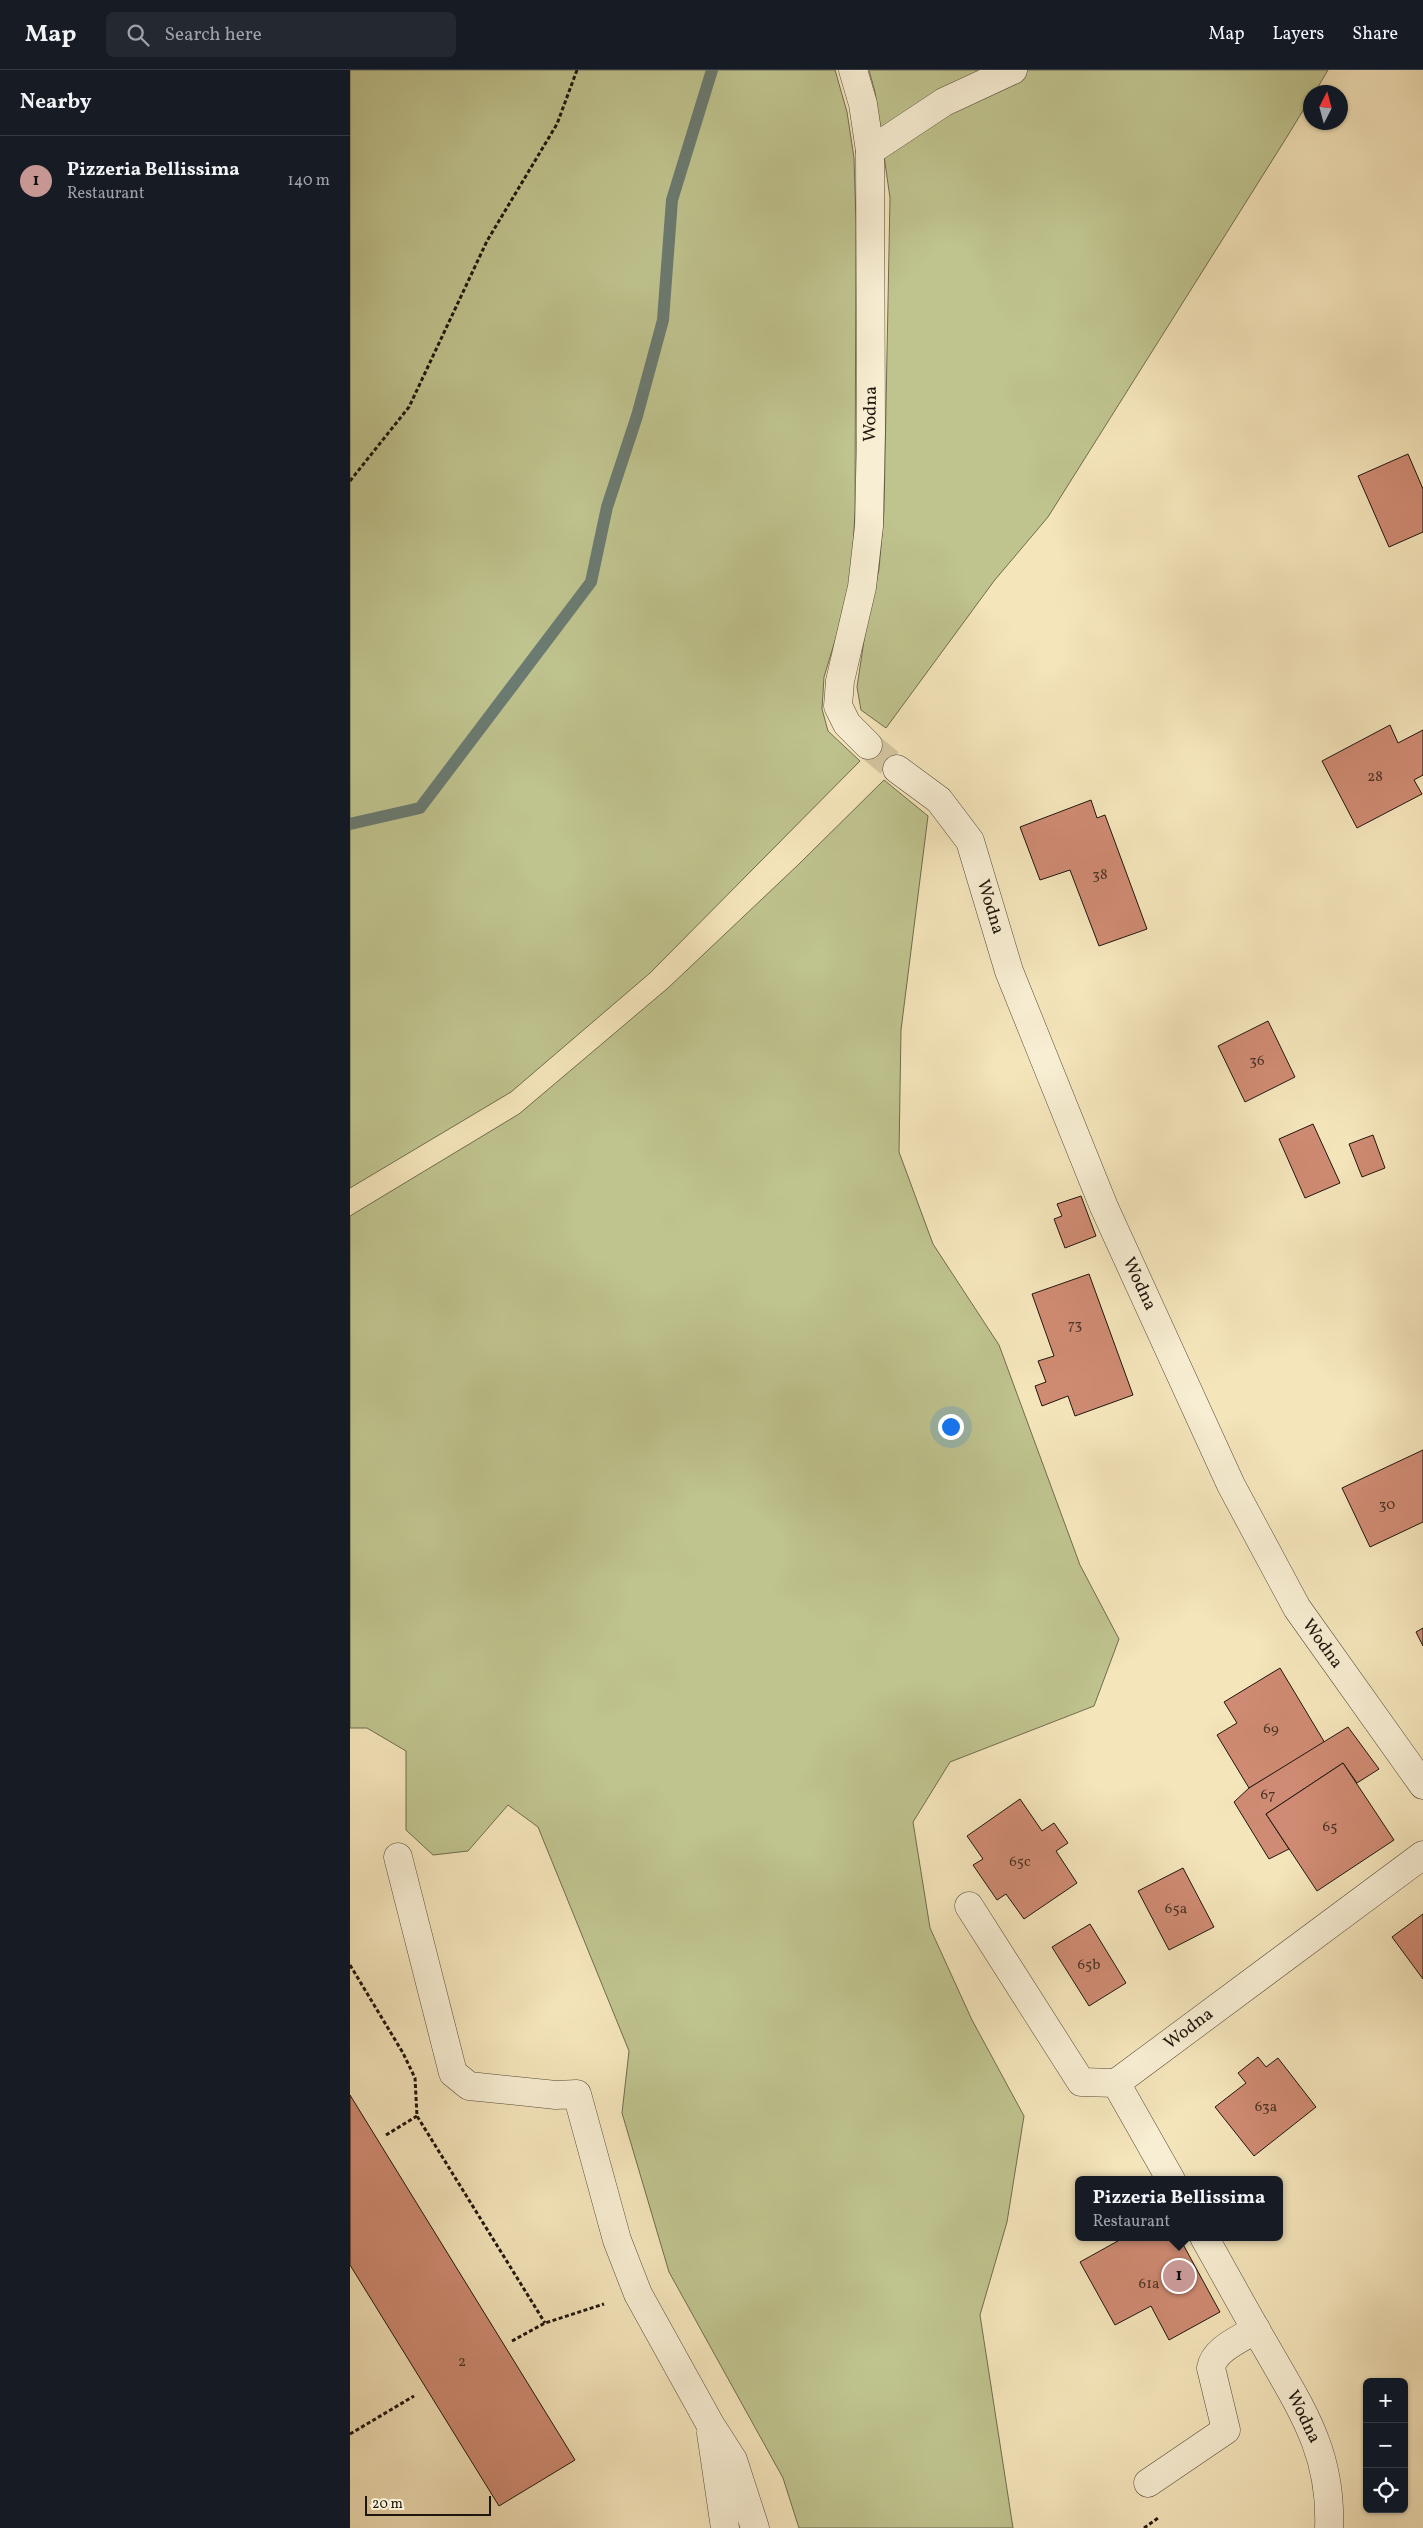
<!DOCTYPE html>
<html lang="en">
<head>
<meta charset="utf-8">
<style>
  :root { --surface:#171b24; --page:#242831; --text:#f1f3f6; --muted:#9ea1a6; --line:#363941; --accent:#c59692 }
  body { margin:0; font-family:Vollkorn,serif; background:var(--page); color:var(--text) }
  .controls { position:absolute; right:15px; bottom:15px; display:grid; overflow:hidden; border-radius:8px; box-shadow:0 1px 4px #0004 }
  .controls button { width:45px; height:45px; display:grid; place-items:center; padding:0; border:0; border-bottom:1px solid var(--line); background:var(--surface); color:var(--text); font:25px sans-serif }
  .compass { position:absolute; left:953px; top:15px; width:45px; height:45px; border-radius:50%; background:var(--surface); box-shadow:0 1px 4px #0004; rotate:6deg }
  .scale { position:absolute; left:15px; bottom:12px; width:126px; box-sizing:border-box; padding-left:5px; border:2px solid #1f160d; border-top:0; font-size:14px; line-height:18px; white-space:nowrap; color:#1f160d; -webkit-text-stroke:4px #f8eed3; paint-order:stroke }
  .you { position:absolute; left:600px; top:1356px; width:18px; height:18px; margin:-12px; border:4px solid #fff; border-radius:50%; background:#1a73e8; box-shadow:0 0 0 8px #1a73e833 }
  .badge { display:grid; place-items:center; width:32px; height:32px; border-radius:50%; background:var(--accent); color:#111; font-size:16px; font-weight:700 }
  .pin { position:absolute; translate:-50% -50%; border:2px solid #fff; box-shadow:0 1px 5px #0006 }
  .popup { position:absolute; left:725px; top:2106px; width:208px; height:65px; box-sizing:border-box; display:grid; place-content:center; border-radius:8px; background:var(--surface); filter:drop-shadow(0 1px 4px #0005); font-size:16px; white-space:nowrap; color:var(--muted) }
  .popup b { font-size:19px; color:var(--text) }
  .popup::after { content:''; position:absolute; left:50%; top:100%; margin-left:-10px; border:10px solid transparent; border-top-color:var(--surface) }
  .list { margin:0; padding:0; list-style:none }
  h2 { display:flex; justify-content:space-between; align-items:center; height:65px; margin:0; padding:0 20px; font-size:21px }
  h2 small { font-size:16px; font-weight:400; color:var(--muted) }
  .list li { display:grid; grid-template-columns:32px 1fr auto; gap:15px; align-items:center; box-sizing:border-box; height:90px; padding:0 20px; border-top:1px solid var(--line) }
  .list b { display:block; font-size:19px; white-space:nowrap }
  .list p { margin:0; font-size:16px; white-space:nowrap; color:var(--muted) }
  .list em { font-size:16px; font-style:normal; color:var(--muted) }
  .icon { flex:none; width:28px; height:28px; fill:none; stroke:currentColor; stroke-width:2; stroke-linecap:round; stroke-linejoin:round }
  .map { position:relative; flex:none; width:1073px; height:2458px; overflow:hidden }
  header { display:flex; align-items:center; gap:30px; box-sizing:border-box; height:70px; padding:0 25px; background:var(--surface); border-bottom:1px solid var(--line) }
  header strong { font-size:24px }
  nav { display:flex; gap:28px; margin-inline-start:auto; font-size:18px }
  .search { width:350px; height:45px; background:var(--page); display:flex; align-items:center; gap:12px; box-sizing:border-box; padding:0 18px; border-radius:8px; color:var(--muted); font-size:19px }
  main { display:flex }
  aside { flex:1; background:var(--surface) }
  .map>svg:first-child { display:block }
  .green { fill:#bfc38e; stroke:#6f6c4e }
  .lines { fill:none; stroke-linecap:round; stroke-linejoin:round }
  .stream { stroke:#6b7b71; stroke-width:12 }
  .building { fill:#cf8b73; stroke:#1f160d }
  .minor-tunnel { stroke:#d5c6a1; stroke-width:28; stroke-dasharray:28 14; stroke-linecap:butt }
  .minor-casing { stroke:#544a38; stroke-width:29 }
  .path { stroke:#1f160d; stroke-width:3; stroke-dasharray:4 2.5; stroke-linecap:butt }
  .minor { stroke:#f8eed3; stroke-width:28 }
  .labels { text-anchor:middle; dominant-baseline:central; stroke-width:4; stroke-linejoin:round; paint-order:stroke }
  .number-label { font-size:15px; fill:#4b3326 }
  .street-label { font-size:18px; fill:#1f160d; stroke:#f8eed3 }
</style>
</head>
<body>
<header>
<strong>Map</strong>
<div class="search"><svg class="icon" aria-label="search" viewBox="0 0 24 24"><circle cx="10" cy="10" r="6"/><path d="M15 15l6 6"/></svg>Search here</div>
<nav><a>Map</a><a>Layers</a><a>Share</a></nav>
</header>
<main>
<aside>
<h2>Nearby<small></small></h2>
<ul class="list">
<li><span class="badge">1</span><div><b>Pizzeria Bellissima</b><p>Restaurant</p></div><em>140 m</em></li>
</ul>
</aside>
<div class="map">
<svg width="1073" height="2458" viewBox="0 0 1073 2458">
  <rect width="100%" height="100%" fill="#f5e5bb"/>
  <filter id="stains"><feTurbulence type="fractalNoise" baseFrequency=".004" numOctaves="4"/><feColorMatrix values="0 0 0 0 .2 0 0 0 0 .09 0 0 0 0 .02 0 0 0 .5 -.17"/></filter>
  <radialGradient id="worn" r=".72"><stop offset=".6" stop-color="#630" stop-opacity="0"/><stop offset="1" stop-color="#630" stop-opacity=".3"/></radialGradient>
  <g class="green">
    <path d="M0,0H485L497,42L504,88L506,152L505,441L501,518L474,607L472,639L478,661L510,691L300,903L161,1022L0,1118Z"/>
    <path d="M519,0H978L965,22H961L960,29L935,70L698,447L644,511L536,658L511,640L507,617L515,564L529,499L534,441L540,128L525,22Z"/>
    <path d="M534,710L578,746L551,960L549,1082L583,1174L649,1275L730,1495L769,1569L744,1636L600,1692L563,1752L580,1858L622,1950L674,2046L657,2152L630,2245L663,2458H449L433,2408L319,2202L272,2043L279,1981L188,1757L158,1735L118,1781L83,1785L56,1760V1681L17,1658H0V1146L169,1044L318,918L449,794Z"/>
  </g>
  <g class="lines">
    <path class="stream" d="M0,754L70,738L241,512L257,437L287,346L313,250L322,130L362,0"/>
  </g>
  <g class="building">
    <path d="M1058,384L1073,419V462L1039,477L1008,406Z"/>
    <path d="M1040,655L1048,673L1073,660V705L1064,710L1072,724L1007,758L972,691Z"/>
    <path d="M741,730L747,748L755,745L797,859L749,876L720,800L690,810L670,757Z"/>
    <path d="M918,951L945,1007L895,1032L868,976Z"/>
    <path d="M963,1054L990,1113L955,1128L929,1069Z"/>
    <path d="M1023,1065L1035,1098L1012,1107L999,1074Z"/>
    <path d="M731,1126L746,1166L715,1178L704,1149L712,1146L707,1134Z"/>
    <path d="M739,1204L783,1325L725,1346L718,1326L692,1336L685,1316L696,1312L688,1291L704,1286L682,1224Z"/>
    <path d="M1073,1380V1452L1020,1477L992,1418Z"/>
    <path d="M1073,1558V1576L1066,1562Z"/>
    <path d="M930,1598L975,1673L899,1718L867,1665L887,1653L874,1632Z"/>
    <path d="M998,1657L1029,1699L1007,1713L993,1693L916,1744L939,1779L919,1789L884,1732L899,1718Z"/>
    <path d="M993,1693L1044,1770L967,1821L916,1744Z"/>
    <path d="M670,1729L692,1761L704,1753L718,1773L706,1781L727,1813L674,1849L656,1824L647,1830L623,1795L633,1789L617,1766Z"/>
    <path d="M833,1798L864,1857L819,1880L788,1821Z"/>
    <path d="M1073,1844V1909L1042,1867Z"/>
    <path d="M740,1854L776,1913L739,1936L702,1877Z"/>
    <path d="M908,1987L916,1997L928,1988L966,2037L904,2086L865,2037L896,2013L888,2003Z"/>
    <path d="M0,2025L225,2390L149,2436L0,2195Z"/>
    <path d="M775,2167H829L870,2242L819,2270L801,2236L765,2255L730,2192Z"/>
  </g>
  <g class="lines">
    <path class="minor-tunnel" d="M518,675L547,699"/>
    <defs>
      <g id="minor">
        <path d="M503,0L513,34L520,81L521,362L519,456L512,517L490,611L488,636L497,654L518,675"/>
        <path d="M520,81L594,32L663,0"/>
        <path d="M547,699L589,730L620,771L659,901L754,1137L881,1415L947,1538L1073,1715"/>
        <path d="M48,1787L103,2003L119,2016L206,2025L227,2024L267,2170L288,2224L360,2354L383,2390L405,2458"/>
        <path d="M619,1836L731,2012L766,2013"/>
        <path d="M766,2013L1073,1785"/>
        <path d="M766,2013L821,2110"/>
        <path d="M854,2167C875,2204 895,2241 916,2277C952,2340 982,2383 979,2458"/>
        <path d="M361,2363L375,2458"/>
        <path d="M798,2413L876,2360L861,2298C864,2279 891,2269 906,2259"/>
      </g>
    </defs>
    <use href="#minor" class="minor-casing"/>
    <g class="path">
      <path d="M0,411L59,337L137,171L207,54L227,0"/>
      <path d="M0,1895L53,1983L65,2008L67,2046L195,2253"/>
      <path d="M36,2065L67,2046"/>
      <path d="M162,2271L195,2253L254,2234"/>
      <path d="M0,2364L64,2326"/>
      <path d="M794,2458L808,2448"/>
    </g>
    <use href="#minor" class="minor"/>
  </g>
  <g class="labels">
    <g class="number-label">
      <text x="1025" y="707">28</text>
      <text x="750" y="805">38</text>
      <text x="907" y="991">36</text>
      <text x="725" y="1255">73</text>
      <text x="1037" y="1435">30</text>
      <text x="921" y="1659">69</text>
      <text x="918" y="1725">67</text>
      <text x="980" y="1757">65</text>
      <text x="670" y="1792">65c</text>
      <text x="826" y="1839">65a</text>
      <text x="739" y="1895">65b</text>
      <text x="916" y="2037">63a</text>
      <text x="799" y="2214">61a</text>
      <text x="112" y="2292">2</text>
    </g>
    <g class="street-label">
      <text transform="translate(521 344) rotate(-89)">Wodna</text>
      <text transform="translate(640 837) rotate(73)">Wodna</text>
      <text transform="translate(789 1214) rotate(65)">Wodna</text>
      <text transform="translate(972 1574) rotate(54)">Wodna</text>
      <text transform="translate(839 1959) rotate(-37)">Wodna</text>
      <text transform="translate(953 2347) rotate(64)">Wodna</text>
    </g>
  </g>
  <rect width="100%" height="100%" filter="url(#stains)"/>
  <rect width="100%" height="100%" fill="url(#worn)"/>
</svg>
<div class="controls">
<button>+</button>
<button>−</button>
<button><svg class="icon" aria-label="locate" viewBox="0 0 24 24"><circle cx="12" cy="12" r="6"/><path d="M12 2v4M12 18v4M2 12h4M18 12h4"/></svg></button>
</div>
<svg class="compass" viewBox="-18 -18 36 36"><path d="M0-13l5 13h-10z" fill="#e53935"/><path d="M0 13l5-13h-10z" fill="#9ea1a6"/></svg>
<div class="scale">20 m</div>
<div class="you"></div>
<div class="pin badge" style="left:829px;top:2206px">1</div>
<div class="popup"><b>Pizzeria Bellissima</b>Restaurant</div>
</div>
</main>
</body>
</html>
